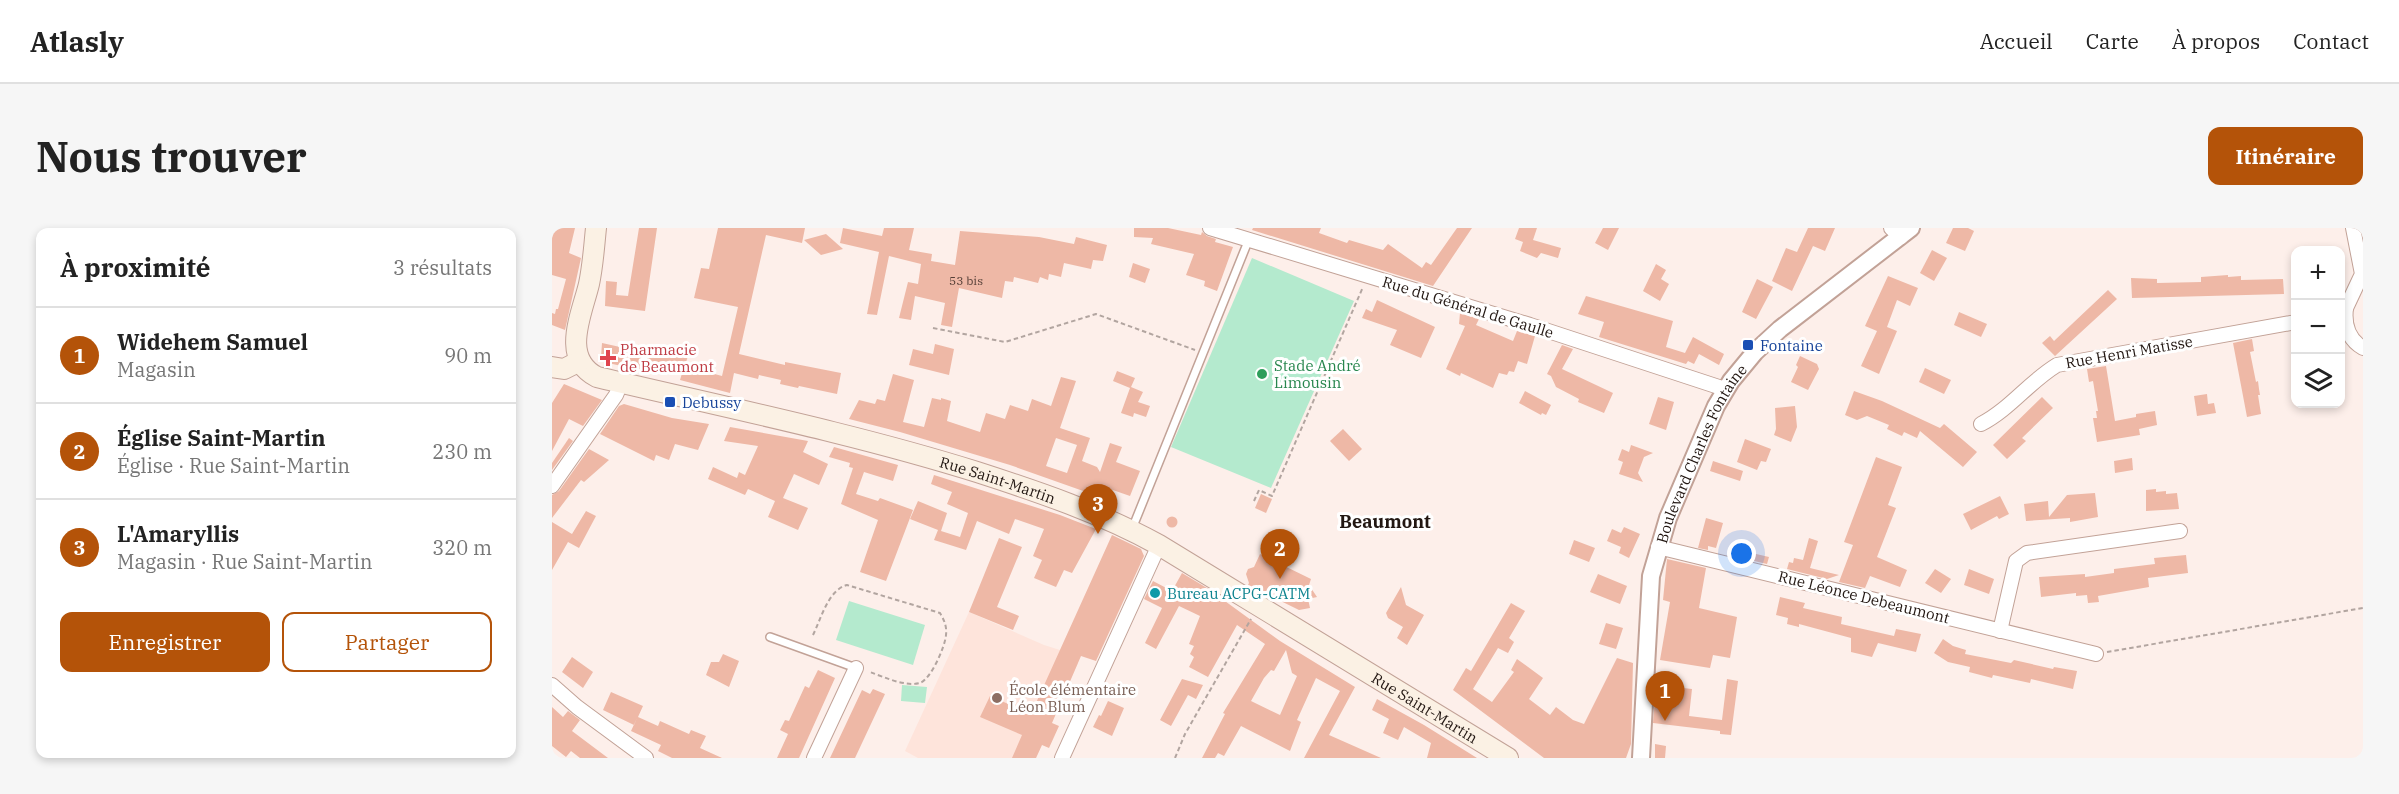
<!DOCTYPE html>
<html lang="fr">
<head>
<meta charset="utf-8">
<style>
  :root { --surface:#fff; --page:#f6f6f6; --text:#222; --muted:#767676; --line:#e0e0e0; --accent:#b45309 }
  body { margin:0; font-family:"IBM Plex Serif",serif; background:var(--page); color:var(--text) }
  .controls { position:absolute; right:18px; top:18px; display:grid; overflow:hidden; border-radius:12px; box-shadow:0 3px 9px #0003 }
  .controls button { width:54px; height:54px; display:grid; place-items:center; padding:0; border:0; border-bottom:2px solid var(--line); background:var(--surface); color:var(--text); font:30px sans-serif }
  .you { position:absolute; left:1190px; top:326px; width:21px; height:21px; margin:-15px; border:4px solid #fff; border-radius:50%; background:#1a73e8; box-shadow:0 0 0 9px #1a73e833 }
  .badge { display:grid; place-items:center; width:39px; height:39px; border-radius:50%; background:var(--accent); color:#fff; font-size:20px; font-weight:700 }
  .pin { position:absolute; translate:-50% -50px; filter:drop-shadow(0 2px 3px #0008) }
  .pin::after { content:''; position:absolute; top:32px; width:21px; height:18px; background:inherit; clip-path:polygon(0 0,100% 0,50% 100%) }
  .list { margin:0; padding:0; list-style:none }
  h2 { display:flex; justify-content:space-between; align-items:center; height:78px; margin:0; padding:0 24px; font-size:26px }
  h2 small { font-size:20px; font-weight:400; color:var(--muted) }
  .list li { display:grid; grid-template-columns:39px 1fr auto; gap:18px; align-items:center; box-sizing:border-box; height:96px; padding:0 24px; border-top:2px solid var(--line) }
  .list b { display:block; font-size:22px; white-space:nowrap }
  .list p { margin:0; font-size:20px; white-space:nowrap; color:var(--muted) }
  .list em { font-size:20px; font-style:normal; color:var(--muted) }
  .actions { display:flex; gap:12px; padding:18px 24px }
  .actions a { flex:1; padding:14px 0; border:2px solid var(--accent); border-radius:12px; text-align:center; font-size:21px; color:var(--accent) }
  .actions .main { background:var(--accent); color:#fff }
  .icon { flex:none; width:33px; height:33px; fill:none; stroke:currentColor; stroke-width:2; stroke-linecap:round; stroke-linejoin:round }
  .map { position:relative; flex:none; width:1811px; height:530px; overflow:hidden; border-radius:12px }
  header { display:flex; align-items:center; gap:36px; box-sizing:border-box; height:84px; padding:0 30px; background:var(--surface); border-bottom:2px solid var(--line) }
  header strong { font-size:28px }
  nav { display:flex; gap:33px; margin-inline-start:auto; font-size:21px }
  .intro { display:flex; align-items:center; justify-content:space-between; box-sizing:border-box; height:144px; padding:0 36px }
  h1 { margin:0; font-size:42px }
  .button { padding:15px 27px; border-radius:12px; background:var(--accent); color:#fff; font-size:21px; font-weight:700 }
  main { display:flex; gap:36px; padding:0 36px }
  aside { flex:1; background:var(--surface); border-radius:12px; box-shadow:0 3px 9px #0003 }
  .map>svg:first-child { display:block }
  .built { fill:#fee4db }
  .green { fill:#b4eace }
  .building { fill:#eeb8a6; fill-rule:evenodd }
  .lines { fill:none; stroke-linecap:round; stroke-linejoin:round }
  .service-casing { stroke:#c2a297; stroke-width:10 }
  .minor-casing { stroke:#c2a297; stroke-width:16 }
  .tertiary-casing { stroke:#c2a297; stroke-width:20 }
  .secondary-casing { stroke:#c2a297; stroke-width:22 }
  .path { stroke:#b2a5a0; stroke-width:2; stroke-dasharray:4.5 3; stroke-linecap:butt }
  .service { stroke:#fff; stroke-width:7 }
  .minor { stroke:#fff; stroke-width:14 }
  .tertiary { stroke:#fff; stroke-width:16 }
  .secondary { stroke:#fbf1e4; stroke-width:20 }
  .transit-dot { fill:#1a4fb4; stroke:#fff; stroke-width:2 }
  .health-dot { fill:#e0444e; stroke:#fff; stroke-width:2 }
  .leisure-dot { fill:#2e9e5b; stroke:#fff; stroke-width:2 }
  .culture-dot { fill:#0f9aa8; stroke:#fff; stroke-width:2 }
  .education-dot { fill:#8d6e63; stroke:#fff; stroke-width:2 }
  .labels { text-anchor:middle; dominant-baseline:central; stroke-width:6; stroke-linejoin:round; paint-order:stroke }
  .number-label { font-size:12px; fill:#553f37 }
  .street-label { font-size:15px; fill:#221712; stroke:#fff }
  .transit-label { font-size:15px; fill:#164399; stroke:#fff; text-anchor:start }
  .health-label { font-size:15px; fill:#be3a42; stroke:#fff; text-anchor:start }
  .leisure-label { font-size:15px; fill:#27864d; stroke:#fff; text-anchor:start }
  .culture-label { font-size:15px; fill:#0d838f; stroke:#fff; text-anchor:start }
  .education-label { font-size:15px; fill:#785e54; stroke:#fff; text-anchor:start }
  .quarter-label { font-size:18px; font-weight:bold; fill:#221712; stroke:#fff }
</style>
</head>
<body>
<header>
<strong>Atlasly</strong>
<nav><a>Accueil</a><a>Carte</a><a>À propos</a><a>Contact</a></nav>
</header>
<div class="intro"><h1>Nous trouver</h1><a class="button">Itinéraire</a></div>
<main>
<aside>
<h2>À proximité<small>3 résultats</small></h2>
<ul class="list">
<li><span class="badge">1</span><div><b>Widehem Samuel</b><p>Magasin</p></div><em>90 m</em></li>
<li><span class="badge">2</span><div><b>Église Saint-Martin</b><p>Église · Rue Saint-Martin</p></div><em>230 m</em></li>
<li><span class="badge">3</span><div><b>L'Amaryllis</b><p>Magasin · Rue Saint-Martin</p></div><em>320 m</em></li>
</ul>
<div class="actions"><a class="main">Enregistrer</a><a>Partager</a></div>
</aside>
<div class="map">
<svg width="1811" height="530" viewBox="0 0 1811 530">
  <rect width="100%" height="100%" fill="#fdefea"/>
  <path class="built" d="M417,384L492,417L527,428L522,434L526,435L484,530H366L353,523Z"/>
  <g class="green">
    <path d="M700,30L802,73L719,260L619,219Z"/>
    <path d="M297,373L373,397L361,437L284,412Z"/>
    <path d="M350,457L375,459L373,475L349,473Z"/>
  </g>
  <g class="building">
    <path d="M0,0H23L17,25L29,30L13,102L0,97V85L3,86L4,81H6L14,51L0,47Z"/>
    <path d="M87,0H105L93,83L53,78L54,53L65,54L64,67L76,68Z"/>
    <path d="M166,0H253L250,15L214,7L187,126L233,137V134L289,145L285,166L247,158L246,160L228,156L229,152L207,147L206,151L182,145L178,165L128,152L131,142L106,137L105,139L102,138L100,145L52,134L49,129L50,115L95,125L97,120L113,123L119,120L137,124L133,138L170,148L186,79L142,70L149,40L157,41Z"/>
    <path d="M291,0L330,8L332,0H362L357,22L380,26L379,33L403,37L408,3L487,9L522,16L524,9L555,17L551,33L541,32L539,41L512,35L509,49L497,46L496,52L488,49L486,55L462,49L461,54L453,53L450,70L407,60L400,99L389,97L393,75L363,68L359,92L347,90L356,54L366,56L369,36L337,28L325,87L315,86L327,24L288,15Z"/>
    <path d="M582,0H616L649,7L650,4L655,8L664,11L663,14L681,19L665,63L652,58L653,53L634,47L642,26L599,16L601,10L582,9Z"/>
    <path d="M701,0H769L767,5L795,15L797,12L831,22L836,16L870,40L874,34L879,37L905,0H920L881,58L700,2Z"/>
    <path d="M967,0H985L981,12L1009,20L1006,30L989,25L985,30L968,23L971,14L963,11Z"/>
    <path d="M1051,0H1067L1056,22L1043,15Z"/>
    <path d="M1256,0H1283L1273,23L1261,18L1240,63L1220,53L1234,20L1245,24Z"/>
    <path d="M1401,0H1416L1422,3L1413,23L1394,15Z"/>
    <path d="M274,6L291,21L269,27L252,12Z"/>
    <path d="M1380,22L1395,30L1382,53L1368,45Z"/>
    <path d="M581,35L598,41L593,55L577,49Z"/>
    <path d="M1104,36L1114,42L1109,51L1117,56L1108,73L1091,63Z"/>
    <path d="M1676,47V49L1689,48V52L1731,51L1732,66L1580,70L1579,50L1605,51V55L1649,54V49Z"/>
    <path d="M1336,48L1366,60L1358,78L1345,72L1335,99L1345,103L1327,146L1309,138L1325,103L1313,98Z"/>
    <path d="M1205,51L1221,59L1204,91L1190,84Z"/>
    <path d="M1556,62L1565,71L1503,128L1490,115L1498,108L1502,113Z"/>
    <path d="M1034,68L1121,93L1114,119L1133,125L1141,109L1172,126L1167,137L1147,126L1142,136L1136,133L1134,136L1047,109L1052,94L1026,86Z"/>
    <path d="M825,72L883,99L869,130L838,117L845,102L810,90L814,81L820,84Z"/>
    <path d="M1407,84L1435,96L1429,109L1402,97Z"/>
    <path d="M908,85L927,91L924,97L961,113L965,103L983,108L975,136L966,133L962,144L957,143L955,147L947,145L941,160L909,145L908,148L894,141L913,98L907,96Z"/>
    <path d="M1700,111L1702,123L1698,124L1704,154L1706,153L1707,161L1708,167H1706L1709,186L1695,189L1681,115Z"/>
    <path d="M383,116L402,121L397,147L357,137L361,121L381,126Z"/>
    <path d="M1010,117L1021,121L1010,141L1061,165L1052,185L1026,174L1027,171L1004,159L999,148L995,146Z"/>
    <path d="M1248,128L1265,136L1267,141L1256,162L1239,154L1246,139L1244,137Z"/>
    <path d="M1554,138L1563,193L1584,189V186L1603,183L1605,197L1587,201L1588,207L1545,214L1541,190H1545L1544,183H1546L1541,153L1537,154L1535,141Z"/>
    <path d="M1373,140L1399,152L1392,166L1367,154Z"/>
    <path d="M565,143L583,150L579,159L591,164L586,174L598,178L594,189L582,185L581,189L569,185L578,160L561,153Z"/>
    <path d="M341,146L362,152L351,194L372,199L380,170L389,172V170L399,173L395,193L428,204L434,185L453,191L458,177L476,183L480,171L499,178L509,149L524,153L508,200L538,210L530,233L545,239L548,244L558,215L570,219L564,234L588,243L578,268L555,260L551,270L458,237L348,204L297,191L307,172L323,176L325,171L333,173ZM504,210L525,217L515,245L494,238Z"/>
    <path d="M12,156L50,172L31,198L17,191L0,223V175Z"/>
    <path d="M973,163L999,177L994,187L990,185L989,187L967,175Z"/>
    <path d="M1302,163L1330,173L1388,200L1392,196L1425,224L1411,239L1368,203L1365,210L1352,204L1350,208L1335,201L1337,197L1315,188L1305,192L1293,187Z"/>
    <path d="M1655,166L1656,176L1662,175L1664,185L1645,188L1642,168Z"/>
    <path d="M1106,169L1122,174L1114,202L1097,196Z"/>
    <path d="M1490,169L1501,180L1470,210L1474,213L1455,231L1441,217Z"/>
    <path d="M72,176L120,190L157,196L146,222L123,216L117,232L104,227L102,233L48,206L67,178Z"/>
    <path d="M1243,178L1245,199L1239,214L1222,207L1224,201L1223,180Z"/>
    <path d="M178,199L256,213L251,224L276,236L267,257L242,246L231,270L256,280L246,302L216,289L223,273L196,261L193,267L156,251L161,239L185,250L187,244L193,247L206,218L172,213Z"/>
    <path d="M791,201L810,221L797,233L778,213Z"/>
    <path d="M17,210L21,213L0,242V235Z"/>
    <path d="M1193,211L1219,221L1214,234L1209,233L1205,242L1185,234Z"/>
    <path d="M1079,217L1101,225L1092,229L1086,245L1091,254L1067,246L1071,234L1066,232L1070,221L1077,224Z"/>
    <path d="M282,219L346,237L341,253L312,244L304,266L326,273L328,270L361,282L334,353L308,344L326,292L289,276L301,240L297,239L298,235L277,229Z"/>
    <path d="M37,221L57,232L32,254L29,252L0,290V267L7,263Z"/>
    <path d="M1324,229L1350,239L1336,277L1344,280L1325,329L1355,342L1348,359L1318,348L1313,360L1287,354L1301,317L1292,314Z"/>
    <path d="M1580,230L1581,242L1563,245L1562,233Z"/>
    <path d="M1161,233L1191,243L1188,253L1158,243Z"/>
    <path d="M382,247L508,287L544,301L520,345L512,342L504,359L482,350L490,332L481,328L492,301L463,291L457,306L425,293L414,322L382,312L386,302L358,291L366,273L395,285L389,303L408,309L416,285L395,276L400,264L379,256Z"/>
    <path d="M1604,261V264L1614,263V266L1625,265L1627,281L1594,283V262Z"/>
    <path d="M1543,265L1546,289L1518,294V290L1474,293L1472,276L1496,273L1497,289L1515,267Z"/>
    <path d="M709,266L720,271L714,285L703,280Z"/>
    <path d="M1448,268L1457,286L1447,291L1445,288L1419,302L1411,286Z"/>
    <path d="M34,283L44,288L27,320L16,314L0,342V294L20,306Z"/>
    <circle cx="620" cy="294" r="5.5"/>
    <path d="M1154,290L1171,295L1164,320L1156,318V322L1146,320Z"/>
    <path d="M1072,299L1088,306L1077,330L1067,325L1069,319L1055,313L1060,301L1069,305Z"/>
    <path d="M560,307L589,321L592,328L544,433L529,428L500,495L507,498L497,520L490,517L484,530H460L470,507L428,489L438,468L479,486Z"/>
    <path d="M447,310L470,319L445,379L467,388L461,402L417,384Z"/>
    <path d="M1257,310L1266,313L1258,340L1287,347L1275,351L1235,341L1237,334L1241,335L1242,330L1251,332Z"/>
    <path d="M1022,312L1043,320L1037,334L1017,326Z"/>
    <path d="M1187,322L1217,329L1215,336L1185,329Z"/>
    <path d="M708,326L759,351L757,357L765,369L756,371L758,380L747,382L696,357L697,355L694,346L696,341L702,339Z"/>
    <path d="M1634,327L1636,345L1596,350L1597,359L1546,368L1547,374L1536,375L1535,367L1524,368V365L1489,369L1487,349L1533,346V349L1562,345V341L1603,336L1602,330Z"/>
    <path d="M1115,331L1154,340L1147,380L1185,389L1178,430L1161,427L1158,440L1108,432L1118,374L1111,372Z"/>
    <path d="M1383,341L1399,351L1389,365L1373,355Z"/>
    <path d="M1417,341L1442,351L1437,366L1412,357Z"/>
    <path d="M630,345L655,360L728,413L803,459L777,507L829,530H752L788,463L764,450L745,492L749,494L738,523L689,498L672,528L666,525L663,530H650L673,486L671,485L713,416L685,397L656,449L637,439L642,429L638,426L642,418L637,416L648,388L627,378L604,421L593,415L610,380L592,371L601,353L620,363ZM734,422L740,445L745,448L728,487L699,473L712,450L719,442L722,443Z"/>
    <path d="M1046,346L1075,358L1068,376L1038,364Z"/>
    <path d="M849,359L854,377L872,387L855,417L845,410L851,399L836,390L834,385Z"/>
    <path d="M1228,369L1253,375L1251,380L1290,389L1289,396L1342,408L1344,401L1369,406L1364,424L1326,415L1320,429L1299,424V410L1247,396V399L1235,396L1236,390L1224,387Z"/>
    <path d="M959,375L973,383L957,410L962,414L956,425L946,420L921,461L940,474L962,444L959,442L965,431L991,450L977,471L998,487L1004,479L1021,492L1032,496L1065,430L1081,435L1079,516L1074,530H992L901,462L914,440L919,443Z"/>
    <path d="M1054,395L1071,400L1064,421L1047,416Z"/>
    <path d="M1391,411L1401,418L1414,422L1413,426L1459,435L1462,432L1501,441L1502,439L1525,443L1521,461L1479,451L1478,455L1441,447L1440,450L1417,444L1418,439L1396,434L1382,425Z"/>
    <path d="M171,426L187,433L177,459L154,447L159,434H167Z"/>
    <path d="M20,429L41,444L31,460L10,444Z"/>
    <path d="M266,442L283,450L247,530H225L236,506L228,502L233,492L237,493L253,458L257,460Z"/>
    <path d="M630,451L651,457L644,471L636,467L619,498L608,492Z"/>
    <path d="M1175,451L1186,453L1179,507L1168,506V503L1101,495L1104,457L1140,461L1137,488L1170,492Z"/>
    <path d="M321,461L333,466L303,530H278L310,462L318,466Z"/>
    <path d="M59,464L91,478L86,489L106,498L108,493L137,506L139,502L154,508L148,520L170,530H120L106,523L109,517L79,503L85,490L82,497L51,482Z"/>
    <path d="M825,471L872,497L925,530H875L879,515L852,499L846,512L831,505L837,491L820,482Z"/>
    <path d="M556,473L572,480L560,508L541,499L547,487L549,488Z"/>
    <path d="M0,479L11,489L16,483L28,492L20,503L56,530H28L19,523L14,529L0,518Z"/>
    <path d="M1103,516L1114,518L1113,530H1103Z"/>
  </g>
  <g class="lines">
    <defs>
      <g id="service">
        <path d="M580,301L697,11"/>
        <path d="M218,409L304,440"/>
      </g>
      <g id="minor">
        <path d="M658,0L978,97L1173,161"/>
        <path d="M1339,0L1349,9"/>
        <path d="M1794,80C1792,96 1796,111 1811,120"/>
        <path d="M1788,83L1794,80L1810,46L1801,0"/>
        <path d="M1429,196C1458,181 1477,154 1505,137L1744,94"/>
        <path d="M0,258L64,167L69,155"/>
        <path d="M1106,319L1544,426"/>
        <path d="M1448,403L1464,333L1475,325L1628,303"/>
        <path d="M0,457L25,479L94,530"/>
        <path d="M262,530L304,440"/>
        <path d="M510,530L607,317"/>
      </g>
      <g id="tertiary">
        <path id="s1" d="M1089,530L1099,348L1116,290L1164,178L1179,153L1203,124L1228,101L1359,0"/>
      </g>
      <g id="secondary">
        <path id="s2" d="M44,0C42,19 41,37 37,56C30,86 8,130 45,149C172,179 300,205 425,244C487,264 549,285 607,317L956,530"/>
        <path d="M0,139L12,141L28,133"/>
      </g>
    </defs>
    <use href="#service" class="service-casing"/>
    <use href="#minor" class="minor-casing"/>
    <use href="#tertiary" class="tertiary-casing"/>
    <use href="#secondary" class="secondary-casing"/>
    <g class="path">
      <path d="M381,100L453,114L544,86L643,122"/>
      <path d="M702,273L707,262L720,268L811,59"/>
      <path d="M261,407C269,391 276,362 295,357L388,385C392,392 395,398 394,407C393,419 379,451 368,455C353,459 332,449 318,444"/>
      <path d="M1555,424L1811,380"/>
      <path d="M623,530L633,506L699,391"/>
    </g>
    <use href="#service" class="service"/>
    <use href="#minor" class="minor"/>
    <use href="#tertiary" class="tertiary"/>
    <use href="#secondary" class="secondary"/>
  </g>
  <g class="transit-dot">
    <rect x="1190" y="111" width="12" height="12" rx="3"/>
    <rect x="112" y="168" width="12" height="12" rx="3"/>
  </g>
  <path class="health-dot" d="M53 121h6v6h6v6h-6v6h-6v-6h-6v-6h6z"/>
  <circle class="leisure-dot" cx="710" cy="146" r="6"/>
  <circle class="culture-dot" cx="603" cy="365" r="6"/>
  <circle class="education-dot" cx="445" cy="470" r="6"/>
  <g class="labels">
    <g class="number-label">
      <text x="414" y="52">53 bis</text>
    </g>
    <g class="street-label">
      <text transform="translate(916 79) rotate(17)">Rue du Général de Gaulle</text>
      <text transform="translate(1577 124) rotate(-10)">Rue Henri Matisse</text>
      <text stroke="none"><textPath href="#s1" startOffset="315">Boulevard Charles Fontaine</textPath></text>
      <text stroke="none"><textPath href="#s2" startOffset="573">Rue Saint-Martin</textPath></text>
      <text transform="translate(1312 369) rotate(14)">Rue Léonce Debeaumont</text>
      <text stroke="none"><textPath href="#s2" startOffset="1059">Rue Saint-Martin</textPath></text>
    </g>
    <g class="transit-label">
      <text x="1208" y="117">Fontaine</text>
      <text x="130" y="174">Debussy</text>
    </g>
    <g class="health-label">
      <text x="68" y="121">Pharmacie<tspan x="68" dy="17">de Beaumont</tspan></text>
    </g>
    <g class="leisure-label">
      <text x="722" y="137">Stade André<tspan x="722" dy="17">Limousin</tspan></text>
    </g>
    <g class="culture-label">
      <text x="615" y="365">Bureau ACPG-CATM</text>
    </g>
    <g class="education-label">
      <text x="457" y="461">École élémentaire<tspan x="457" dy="17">Léon Blum</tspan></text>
    </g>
    <g class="quarter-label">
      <text x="833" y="293">Beaumont</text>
    </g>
  </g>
</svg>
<div class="controls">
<button>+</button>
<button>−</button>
<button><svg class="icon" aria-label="layers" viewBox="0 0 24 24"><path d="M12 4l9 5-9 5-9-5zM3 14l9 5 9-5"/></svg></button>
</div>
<div class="you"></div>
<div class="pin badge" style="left:1113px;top:493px">1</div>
<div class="pin badge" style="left:728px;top:351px">2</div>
<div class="pin badge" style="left:546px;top:306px">3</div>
</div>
</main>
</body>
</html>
